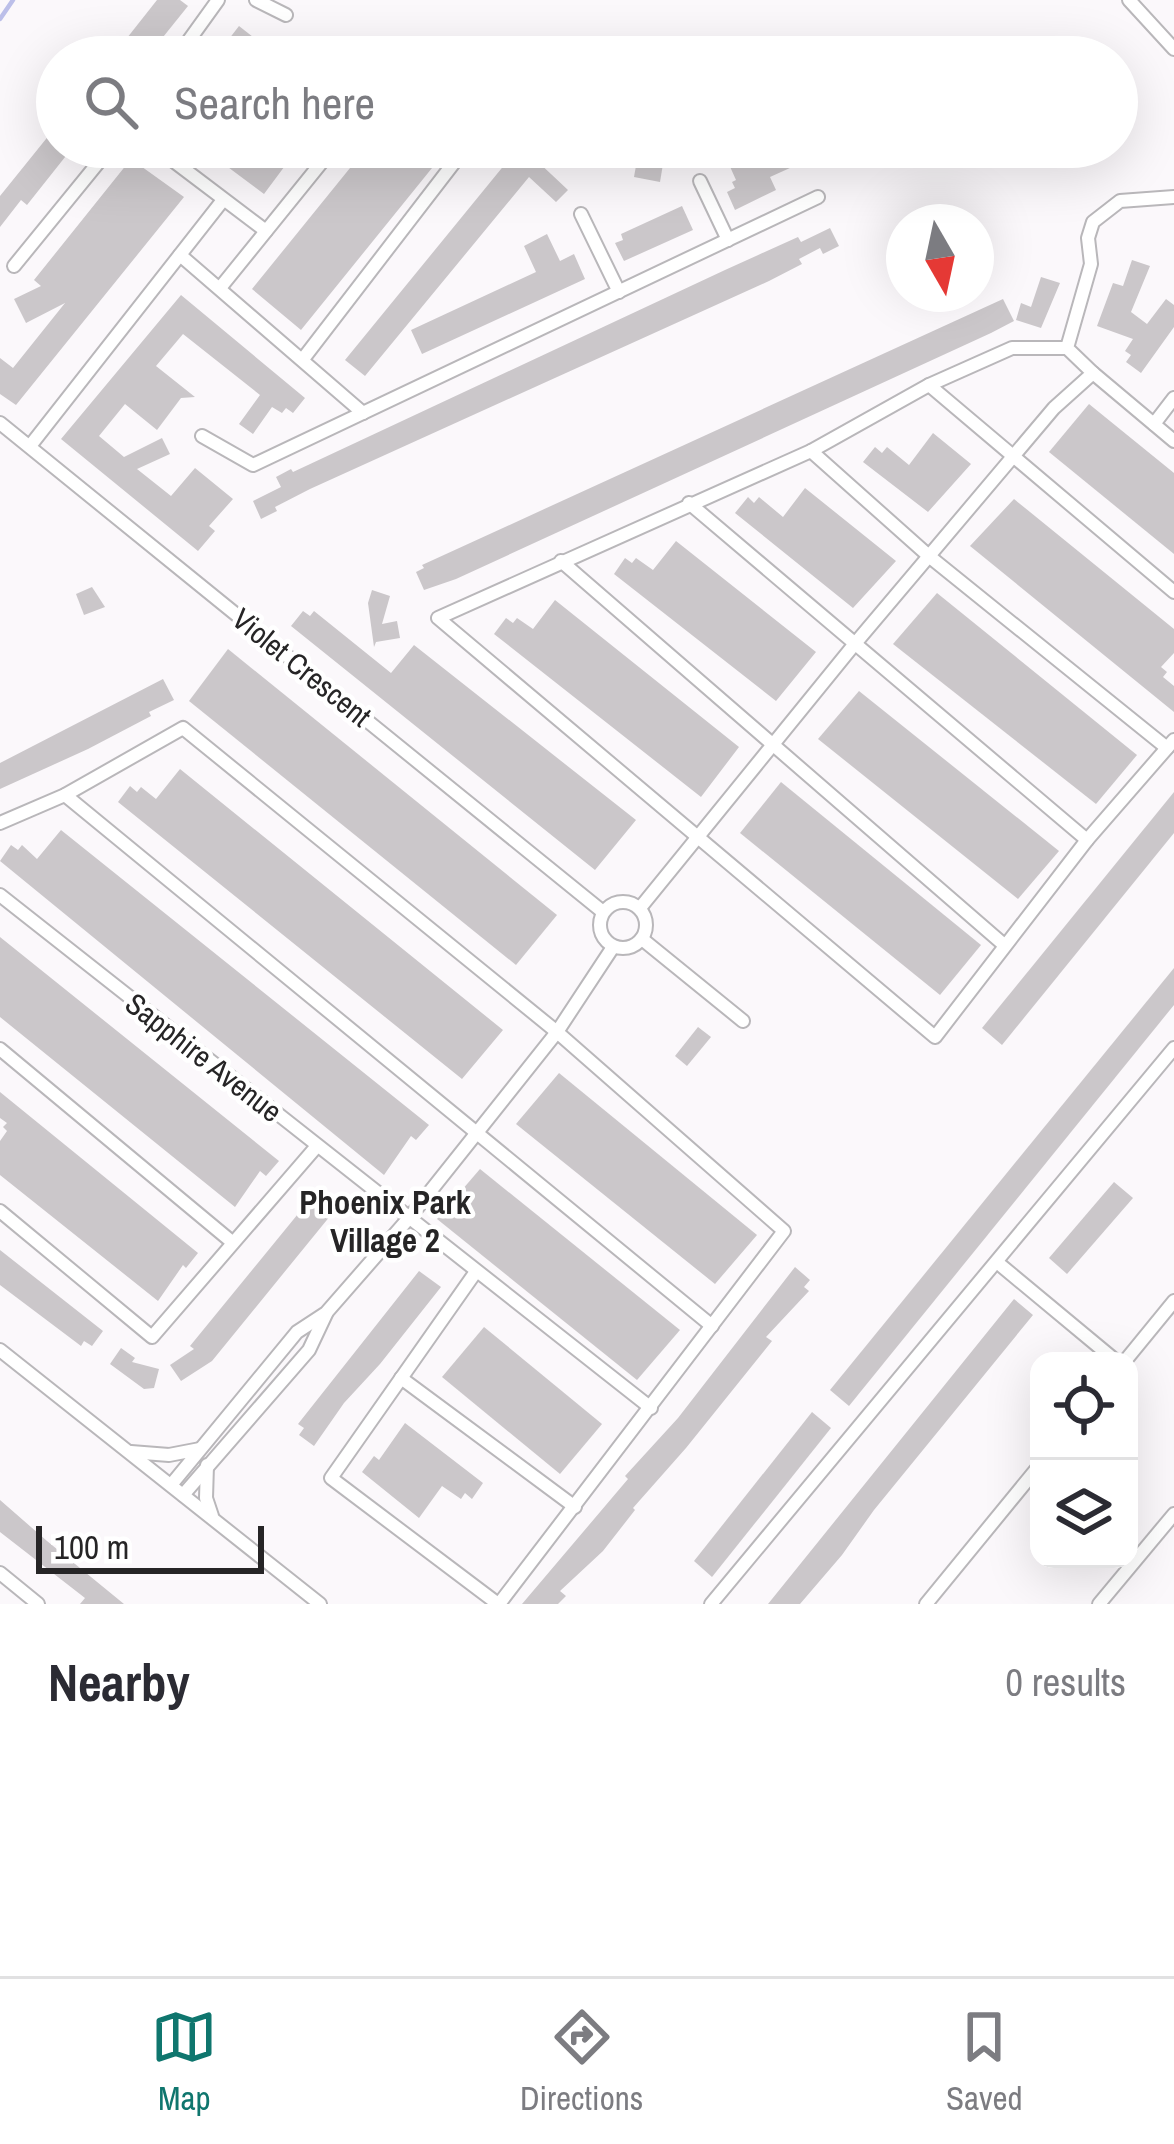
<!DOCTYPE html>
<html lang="en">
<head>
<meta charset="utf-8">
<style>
  :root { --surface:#fff; --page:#f2f2f3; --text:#2b2b33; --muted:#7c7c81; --line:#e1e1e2; --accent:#0f766e }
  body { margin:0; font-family:"Archivo Narrow",sans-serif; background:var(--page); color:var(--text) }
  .controls { position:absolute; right:36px; bottom:36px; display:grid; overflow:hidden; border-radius:24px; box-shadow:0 12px 48px #0002 }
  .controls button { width:108px; height:108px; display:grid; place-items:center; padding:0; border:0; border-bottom:3px solid var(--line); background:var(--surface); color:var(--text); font:60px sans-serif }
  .compass { position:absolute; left:886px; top:204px; width:108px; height:108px; border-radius:50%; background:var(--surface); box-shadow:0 12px 48px #0002; rotate:171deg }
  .scale { position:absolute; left:36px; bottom:30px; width:228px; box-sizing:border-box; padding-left:12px; border:6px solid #262526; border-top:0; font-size:33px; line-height:42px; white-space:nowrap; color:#262526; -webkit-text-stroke:9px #fff; paint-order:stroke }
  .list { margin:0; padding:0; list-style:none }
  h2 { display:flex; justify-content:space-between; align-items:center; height:156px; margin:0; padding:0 48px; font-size:51px }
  h2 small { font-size:39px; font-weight:400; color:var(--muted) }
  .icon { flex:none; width:66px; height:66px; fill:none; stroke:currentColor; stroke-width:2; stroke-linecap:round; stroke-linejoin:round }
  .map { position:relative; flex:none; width:1174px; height:1604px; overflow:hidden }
  .search { position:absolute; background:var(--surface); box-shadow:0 12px 48px #0002; left:36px; right:36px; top:36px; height:132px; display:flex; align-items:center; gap:30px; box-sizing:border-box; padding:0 42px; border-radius:66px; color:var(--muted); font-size:45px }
  .sheet { height:372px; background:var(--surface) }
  nav { display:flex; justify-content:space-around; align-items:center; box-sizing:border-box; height:168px; border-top:3px solid var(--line); background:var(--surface); font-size:33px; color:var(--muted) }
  nav a { display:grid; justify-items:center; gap:6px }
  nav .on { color:var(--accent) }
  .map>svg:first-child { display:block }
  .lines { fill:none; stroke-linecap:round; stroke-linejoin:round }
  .stream { stroke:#bcbfe9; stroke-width:4.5 }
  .building { fill:#cbc7ca }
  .street-casing { stroke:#b9b7ba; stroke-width:16 }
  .street { stroke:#fff; stroke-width:12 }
  .labels { text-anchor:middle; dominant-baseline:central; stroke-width:9; stroke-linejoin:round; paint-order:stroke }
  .street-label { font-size:30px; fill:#262526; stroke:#fff }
  .neighbourhood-label { font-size:33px; font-weight:bold; fill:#262526; stroke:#fff }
</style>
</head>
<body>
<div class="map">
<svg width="1174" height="1604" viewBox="0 0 1174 1604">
  <rect width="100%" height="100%" fill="#fbf8fb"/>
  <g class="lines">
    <path class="stream" d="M0,19L13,0"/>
  </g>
  <g class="building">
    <path d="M157,0H180L188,6L147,57H112Z"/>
    <path d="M239,26L253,37L248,43L286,52L303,42L312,57H215Z"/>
    <path d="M453,37L460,42L463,38L489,57H438Z"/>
    <path d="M50,134L57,140V147H73L27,205L21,200L0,227V196Z"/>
    <path d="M201,147H248L265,158L274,147H299L264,194Z"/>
    <path d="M367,147H396L414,160L424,147H449L301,330L252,289Z"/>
    <path d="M519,147H531L539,154L535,159L568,190L556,202L529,177L365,376L345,360Z"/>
    <path d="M732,147H742L744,151L751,148L757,162L779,152L777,147H857L846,168L829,160L801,163L770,177L776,190L735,210L727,192L735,188L732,182L736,180L723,151Z"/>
    <path d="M131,159L184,197L16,405L0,394V358L13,368L65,303L26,323L14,299L41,286L34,280Z"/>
    <path d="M637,160L663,164L660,182L634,177Z"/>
    <path d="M682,206L693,230L624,261L615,243L623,240L621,234Z"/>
    <path d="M830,228L839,246L823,254L820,248L799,259L802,264L769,281L310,489L275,507L277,511L261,519L253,501L281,487L276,477L291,469L293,472L308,465L725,270L798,237L801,242Z"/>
    <path d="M547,234L560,261L574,254L585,279L422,354L411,330L536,272L524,246Z"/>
    <path d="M1132,260L1150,266L1131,312L1147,324L1166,299L1174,305V327L1141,373L1126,362L1131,355L1125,351L1133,339L1097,326L1113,283L1123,286Z"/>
    <path d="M1041,277L1060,283L1041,328L1016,320L1021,303L1031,307Z"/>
    <path d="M181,295L305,398L293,413L286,408L282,413L272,407L253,434L239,424L260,395L183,334L156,366L195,397L181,398L157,430L125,404L99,436L124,457L162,438L170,454L137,469L171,496L195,468L233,499L209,526L215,531L198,551L61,439Z"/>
    <path d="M1003,299L1014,321L991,333L456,579L424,590L416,572L424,568L422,565Z"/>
    <path d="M1089,404L1174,473V554L1049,452Z"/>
    <path d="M933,433L971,464L928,512L863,462L875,447L882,453L887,447L909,465Z"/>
    <path d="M805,488L896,561L853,608L735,513L748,497L754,503L759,497L783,517Z"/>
    <path d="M1014,499L1174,629V653L1161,667L1167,672L1163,677L1174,686V712L970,546Z"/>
    <path d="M676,541L816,652L776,701L614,574L625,558L632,563L636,558L653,570Z"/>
    <path d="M92,587L105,607L84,615L76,594Z"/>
    <path d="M372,590L390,596L382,624L397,621L400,638L376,642L374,647L368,603Z"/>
    <path d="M937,593L1137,755L1096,804L893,644Z"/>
    <path d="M555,600L739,747L701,797L494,634L506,618L513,623L517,618L533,629Z"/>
    <path d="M303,611L310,616L314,611L391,673L414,645L636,820L595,870L291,626Z"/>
    <path d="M228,649L557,915L516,965L189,701Z"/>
    <path d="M163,679L174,700L149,712L151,716L88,749L0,789V763Z"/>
    <path d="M859,691L1059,851L1018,899L818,739Z"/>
    <path d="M180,769L503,1030L462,1079L118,802L130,786L137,792L141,787L156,799Z"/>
    <path d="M781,782L981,945L940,995L740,833Z"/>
    <path d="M1174,792V833L1002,1045L982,1028Z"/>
    <path d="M61,830L429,1125L416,1140L411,1136L384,1175L0,861L11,845L18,850L22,845L37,859Z"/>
    <path d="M0,937L279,1161L266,1176L260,1171L235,1207L0,1017Z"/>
    <path d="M1174,968V1005L849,1406L830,1390Z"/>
    <path d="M698,1027L711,1037L687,1066L675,1056Z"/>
    <path d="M559,1073L757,1235L715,1284L516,1124Z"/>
    <path d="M0,1092L198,1253L186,1268L183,1265L158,1301L0,1175V1141L7,1131L3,1127L7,1123L0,1118Z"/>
    <path d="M480,1169L680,1330L637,1380L437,1219Z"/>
    <path d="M1114,1182L1133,1198L1067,1274L1049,1258Z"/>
    <path d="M320,1187L335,1199L330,1206L335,1210L212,1361L181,1381L170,1365L194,1349L190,1346Z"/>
    <path d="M0,1250L103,1331L92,1346L84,1341L81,1346L0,1285Z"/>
    <path d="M795,1267L810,1280L804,1287L809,1291L766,1337L772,1341L686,1448L633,1508L635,1510L603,1551L560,1591L566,1596L558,1604H522L628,1479L625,1476L678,1418Z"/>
    <path d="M419,1271L441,1287L380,1364L344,1403L314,1446L299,1435L304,1428L298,1424Z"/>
    <path d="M1014,1299L1033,1315L874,1510L842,1555L800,1604H768Z"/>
    <path d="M484,1327L602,1424L560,1474L442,1377Z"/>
    <path d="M121,1348L135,1358L132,1362L159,1369L154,1388L144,1389L110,1364Z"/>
    <path d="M812,1412L831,1428L712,1577L694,1561Z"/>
    <path d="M405,1423L483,1483L472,1499L465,1493L461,1499L442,1486L419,1518L362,1472L374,1456L379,1460Z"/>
    <path d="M0,1500L47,1541L124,1604H80L85,1598L0,1532Z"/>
  </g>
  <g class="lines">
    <defs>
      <g id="street">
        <path d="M256,0L286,15"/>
        <path d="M1129,0L1174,49"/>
        <path d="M177,57L218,0"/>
        <path d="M155,147L266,231"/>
        <path d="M700,181L728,240"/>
        <path d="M581,214L619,292"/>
        <path d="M180,255L363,413"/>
        <path d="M14,266L111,147"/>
        <path d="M220,288L334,147"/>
        <path d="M1067,348H1012L929,385L811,451L438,618L935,1037L1087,840L1174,740"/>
        <path d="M303,359L466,147"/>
        <path d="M1093,373L1174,441"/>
        <path d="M929,385L1174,592"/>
        <path d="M0,423L603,912"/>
        <path d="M1154,424L1174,398"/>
        <path d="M202,436L253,465L818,197"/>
        <path d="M30,446L223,200"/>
        <path d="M811,451L930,557L1167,748"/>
        <path d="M689,503L1087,840"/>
        <path d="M561,561L1003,944"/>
        <path d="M65,795L712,1326"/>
        <path d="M0,823L65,795L183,728L557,1032L784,1231L499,1604"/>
        <path d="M0,895L651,1408"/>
        <circle cx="623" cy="925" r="23"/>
        <path d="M640,908L853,646L1054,408L1093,373L1067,348L1091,264L1088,238L1093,222L1120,201L1174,197"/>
        <path d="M642,939L743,1021"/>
        <path d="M0,1049L232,1242"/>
        <path d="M0,1211L152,1337L317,1146"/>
        <path d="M998,1263L1116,1361"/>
        <path d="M475,1273L331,1478L498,1604"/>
        <path d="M0,1350L320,1604"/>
        <path d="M1125,1361L1174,1301"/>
        <path d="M401,1378L575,1507"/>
        <path d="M131,1452L169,1455L200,1449"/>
        <path d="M207,1465L206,1498L212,1516"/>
        <path d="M171,1485L297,1332L326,1313L409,1218L557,1032L613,947"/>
        <path d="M183,1495L309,1350L326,1314"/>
        <path d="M0,1573L38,1604"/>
        <path d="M711,1604L1174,1048"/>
        <path d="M926,1604L1039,1466"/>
        <path d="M1099,1604L1174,1514"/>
      </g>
    </defs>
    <use href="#street" class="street-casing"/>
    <use href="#street" class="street"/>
  </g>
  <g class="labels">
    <g class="street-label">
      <text transform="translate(302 667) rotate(39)">Violet Crescent</text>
      <text transform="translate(204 1057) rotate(38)">Sapphire Avenue</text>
    </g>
    <g class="neighbourhood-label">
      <text x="385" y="1202">Phoenix Park<tspan x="385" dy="38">Village 2</tspan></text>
    </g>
  </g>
</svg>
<div class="controls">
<button><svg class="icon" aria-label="locate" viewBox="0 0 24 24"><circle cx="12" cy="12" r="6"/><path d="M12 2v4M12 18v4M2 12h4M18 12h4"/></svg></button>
<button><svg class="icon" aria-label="layers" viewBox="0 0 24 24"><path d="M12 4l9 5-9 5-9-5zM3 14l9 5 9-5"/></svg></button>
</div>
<svg class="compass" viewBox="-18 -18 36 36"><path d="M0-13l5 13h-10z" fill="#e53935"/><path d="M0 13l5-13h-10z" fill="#7c7c81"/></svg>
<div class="scale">100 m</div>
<div class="search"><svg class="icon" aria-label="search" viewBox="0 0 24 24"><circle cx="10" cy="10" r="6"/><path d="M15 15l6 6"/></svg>Search here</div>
</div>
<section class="sheet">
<h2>Nearby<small>0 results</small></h2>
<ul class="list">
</ul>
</section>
<nav>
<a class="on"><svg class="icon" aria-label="map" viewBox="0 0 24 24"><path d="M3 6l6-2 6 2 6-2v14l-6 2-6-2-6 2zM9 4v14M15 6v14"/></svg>Map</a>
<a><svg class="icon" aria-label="directions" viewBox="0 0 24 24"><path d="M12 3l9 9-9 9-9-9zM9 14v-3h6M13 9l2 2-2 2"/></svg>Directions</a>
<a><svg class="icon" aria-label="saved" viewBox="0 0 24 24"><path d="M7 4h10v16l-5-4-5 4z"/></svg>Saved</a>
</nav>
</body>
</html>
